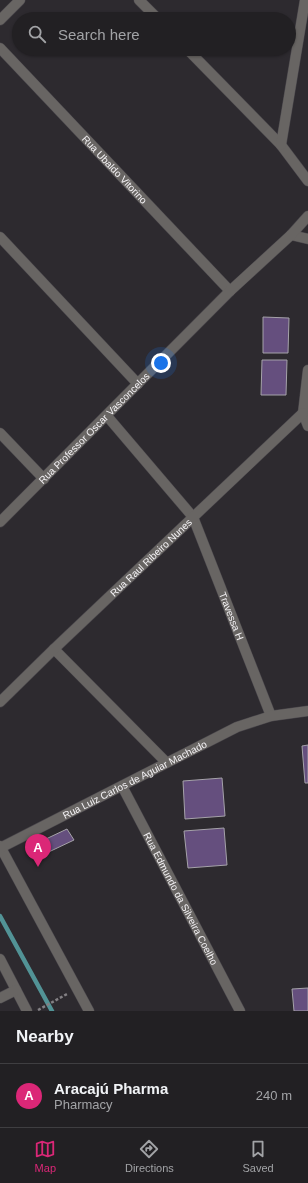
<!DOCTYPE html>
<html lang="en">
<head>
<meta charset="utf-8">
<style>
  :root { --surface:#222023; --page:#2a282b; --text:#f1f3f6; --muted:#a2a3a6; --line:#3f3e41; --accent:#db2777 }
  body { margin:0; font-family:Helvetica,sans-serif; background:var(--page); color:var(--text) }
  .you { position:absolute; left:161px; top:363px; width:14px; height:14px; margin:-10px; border:3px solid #fff; border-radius:50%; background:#1a73e8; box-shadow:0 0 0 6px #1a73e833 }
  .badge { display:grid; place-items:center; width:26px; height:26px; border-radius:50%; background:var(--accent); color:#fff; font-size:13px; font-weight:700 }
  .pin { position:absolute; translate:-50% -33px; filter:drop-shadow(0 1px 2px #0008) }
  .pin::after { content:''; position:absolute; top:21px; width:14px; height:12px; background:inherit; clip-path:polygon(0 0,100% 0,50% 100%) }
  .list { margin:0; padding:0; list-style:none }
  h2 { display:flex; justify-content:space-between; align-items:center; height:52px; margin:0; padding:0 16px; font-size:17px }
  h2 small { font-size:13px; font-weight:400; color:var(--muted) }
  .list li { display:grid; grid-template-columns:26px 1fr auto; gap:12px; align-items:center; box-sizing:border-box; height:64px; padding:0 16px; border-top:1px solid var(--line) }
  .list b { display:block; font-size:15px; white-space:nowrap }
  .list p { margin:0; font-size:13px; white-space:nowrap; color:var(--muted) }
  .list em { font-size:13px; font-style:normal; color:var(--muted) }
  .icon { flex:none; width:22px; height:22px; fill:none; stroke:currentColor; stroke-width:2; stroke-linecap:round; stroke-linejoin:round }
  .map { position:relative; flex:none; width:308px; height:1011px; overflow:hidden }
  .search { position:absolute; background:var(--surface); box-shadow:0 1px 3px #0004; left:12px; right:12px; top:12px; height:44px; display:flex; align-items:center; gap:10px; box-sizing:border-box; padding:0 14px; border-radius:22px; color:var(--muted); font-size:15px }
  .sheet { height:116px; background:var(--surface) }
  nav { display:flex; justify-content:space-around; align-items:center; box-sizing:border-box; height:56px; border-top:1px solid var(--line); background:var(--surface); font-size:11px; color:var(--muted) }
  nav a { display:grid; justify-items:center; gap:2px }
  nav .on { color:var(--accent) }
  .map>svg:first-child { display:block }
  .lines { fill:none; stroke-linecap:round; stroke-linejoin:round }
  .stream { stroke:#529396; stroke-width:4.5 }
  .building { fill:#654f7e; stroke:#a5a2a9 }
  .minor-casing { stroke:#49464b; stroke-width:11 }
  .path { stroke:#838084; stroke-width:2.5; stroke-dasharray:3 2; stroke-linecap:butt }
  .minor { stroke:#686563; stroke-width:10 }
  .labels { text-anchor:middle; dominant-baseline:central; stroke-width:3; stroke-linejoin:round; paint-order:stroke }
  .street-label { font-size:10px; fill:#f4f2f5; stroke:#2d2a2f }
</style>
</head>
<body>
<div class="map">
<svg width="308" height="1011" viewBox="0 0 308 1011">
  <rect width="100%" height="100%" fill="#2d2a2f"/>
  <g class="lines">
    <path class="stream" d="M0,916L52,1011"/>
  </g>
  <g class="building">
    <path d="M263,317L289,318L288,353H263Z"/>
    <path d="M262,360H287L286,395H261Z"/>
    <path d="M308,745V783H305L302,746Z"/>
    <path d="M222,778L225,816L185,819L183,781Z"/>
    <path d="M224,828L227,865L188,868L184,831Z"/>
    <path d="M67,829L74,840L36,858L29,847Z"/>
    <path d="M308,988V1011H294L292,989Z"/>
  </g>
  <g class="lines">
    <defs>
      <g id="minor">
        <path d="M139,0L158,19"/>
        <path d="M0,20L20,0"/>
        <path id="s1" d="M0,48L230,291"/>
        <path d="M187,49L281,145L308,181"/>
        <path d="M281,145L305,0"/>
        <path d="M291,235L308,239"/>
        <path d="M0,237L138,384"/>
        <path d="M308,370L303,413L308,426"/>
        <path id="s2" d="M107,416L193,517L271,716"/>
        <path d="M0,433L44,479"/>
        <path id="s3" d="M0,522L230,291L291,235L308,216"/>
        <path d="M54,649L166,762"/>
        <path id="s4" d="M0,702L54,649L303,413"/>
        <path id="s5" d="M122,786L240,1011"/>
        <path d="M0,846L89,1011"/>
        <path id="s6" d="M0,848L237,727L271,716L308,711"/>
        <path d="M0,959L27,1011"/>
        <path d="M0,998L16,990"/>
      </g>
    </defs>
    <use href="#minor" class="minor-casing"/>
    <path class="path" d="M38,1010L67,994"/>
    <use href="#minor" class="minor"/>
  </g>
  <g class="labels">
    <g class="street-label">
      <text stroke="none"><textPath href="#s1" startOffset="167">Rua Ubaldo Vitorino</textPath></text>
      <text stroke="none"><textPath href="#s3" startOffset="133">Rua Professor Oscar Vasconcelos</textPath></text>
      <text stroke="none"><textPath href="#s4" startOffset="209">Rua Raul Ribeiro Nunes</textPath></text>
      <text stroke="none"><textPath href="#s2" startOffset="239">Travessa H</textPath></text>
      <text stroke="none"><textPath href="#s6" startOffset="151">Rua Luiz Carlos de Aguiar Machado</textPath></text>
      <text stroke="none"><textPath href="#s5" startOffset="127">Rua Edmundo da Silveira Coelho</textPath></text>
    </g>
  </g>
</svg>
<div class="you"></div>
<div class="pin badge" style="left:38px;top:867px">A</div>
<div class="search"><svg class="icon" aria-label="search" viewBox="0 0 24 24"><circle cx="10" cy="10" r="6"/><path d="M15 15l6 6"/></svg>Search here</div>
</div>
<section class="sheet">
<h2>Nearby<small></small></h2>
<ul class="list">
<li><span class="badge">A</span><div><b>Aracajú Pharma</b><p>Pharmacy</p></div><em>240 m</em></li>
</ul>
</section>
<nav>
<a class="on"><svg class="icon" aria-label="map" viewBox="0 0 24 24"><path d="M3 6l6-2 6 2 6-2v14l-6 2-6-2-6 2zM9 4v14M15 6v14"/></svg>Map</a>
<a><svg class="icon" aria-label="directions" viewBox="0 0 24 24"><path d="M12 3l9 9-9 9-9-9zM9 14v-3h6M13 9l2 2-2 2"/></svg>Directions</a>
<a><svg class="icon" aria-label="saved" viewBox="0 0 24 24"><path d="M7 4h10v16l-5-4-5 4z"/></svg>Saved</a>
</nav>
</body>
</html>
